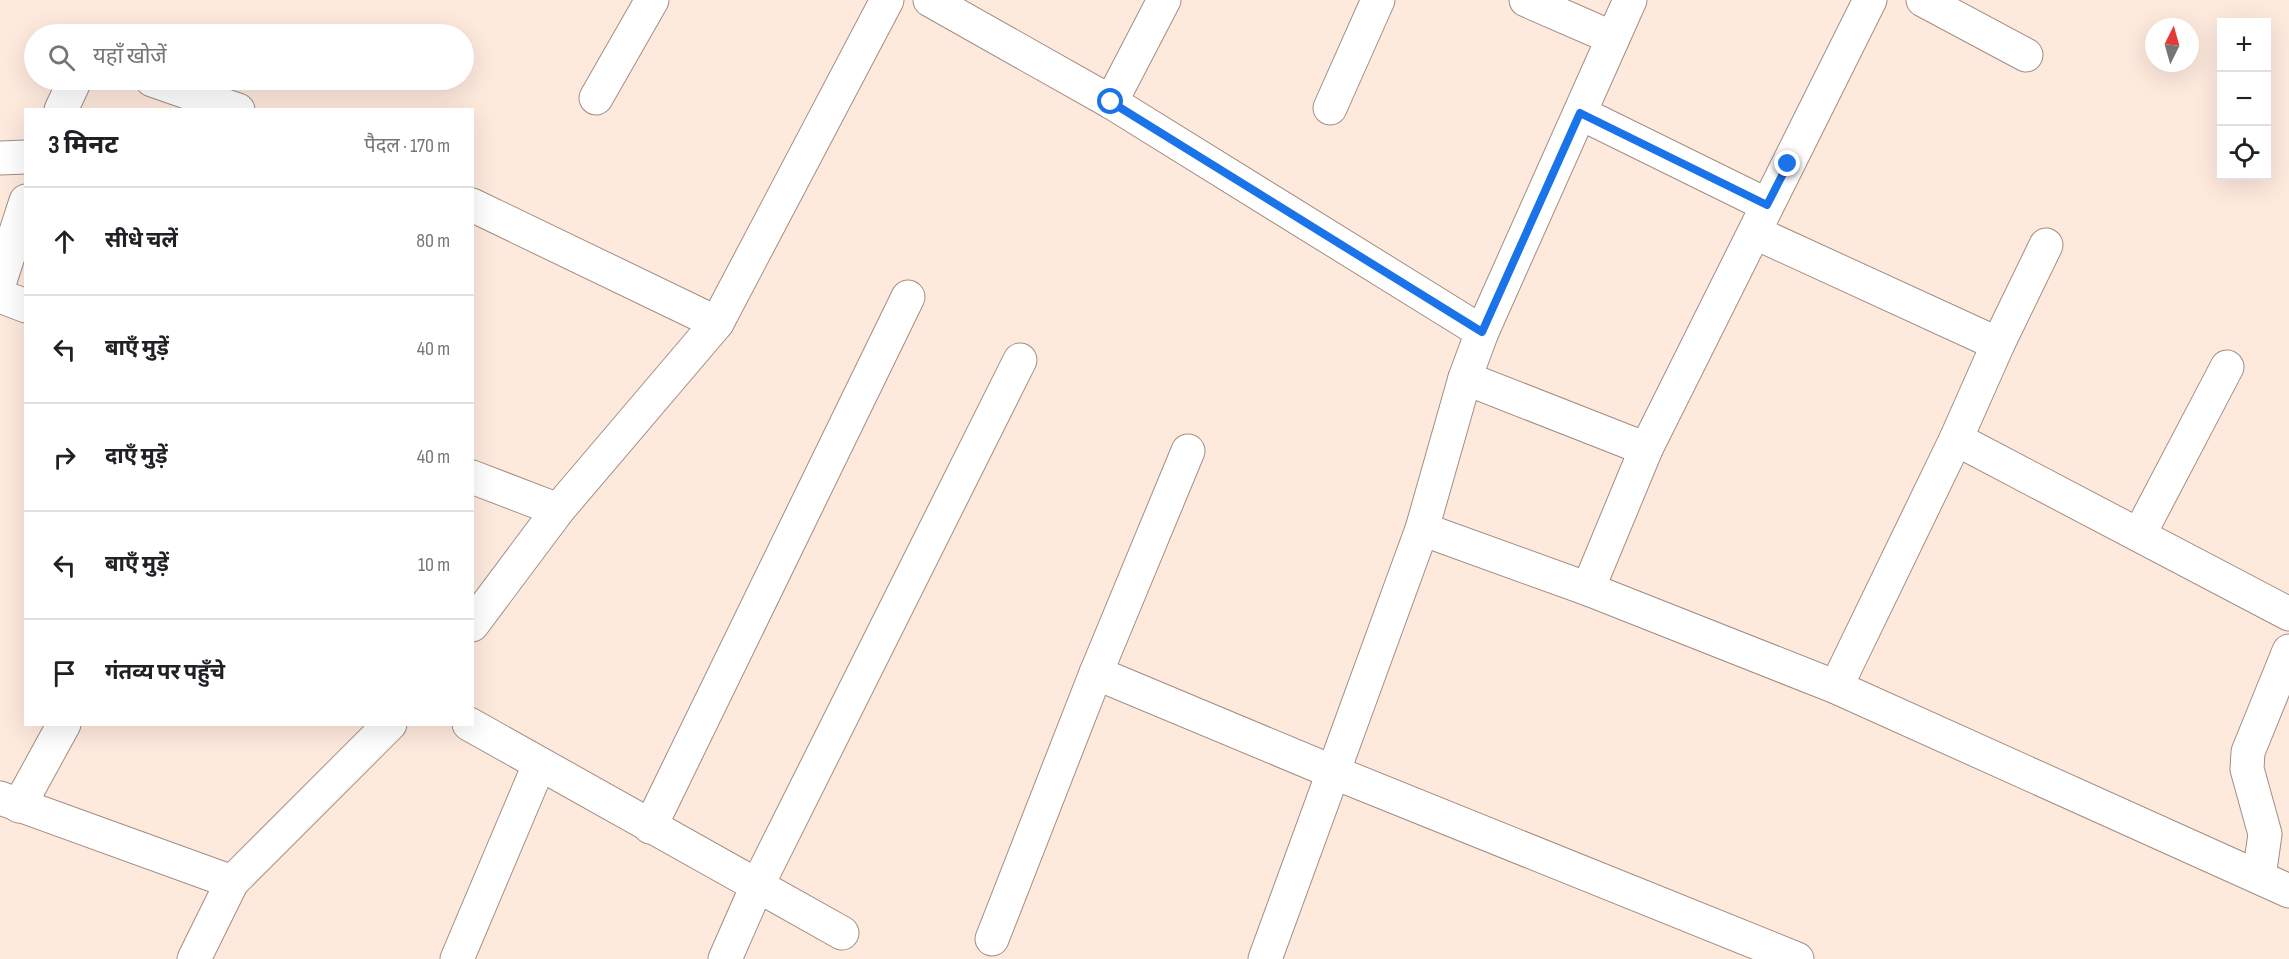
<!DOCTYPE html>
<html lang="hi">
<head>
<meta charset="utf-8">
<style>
  :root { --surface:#fff; --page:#f2f2f2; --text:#202124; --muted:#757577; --line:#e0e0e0 }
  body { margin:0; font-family:"Sofia Sans Condensed","Noto Sans Devanagari",sans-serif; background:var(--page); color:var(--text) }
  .controls { position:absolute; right:18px; top:18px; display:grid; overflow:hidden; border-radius:0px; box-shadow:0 6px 24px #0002 }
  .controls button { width:54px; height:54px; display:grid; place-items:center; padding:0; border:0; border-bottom:2px solid var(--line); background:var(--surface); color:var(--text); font:30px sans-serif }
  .compass { position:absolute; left:2145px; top:18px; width:54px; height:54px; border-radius:50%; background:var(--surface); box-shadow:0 6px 24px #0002; rotate:5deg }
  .stop { position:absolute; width:18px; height:18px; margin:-14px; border:4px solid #1a73e8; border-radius:50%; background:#fff }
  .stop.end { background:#1a73e8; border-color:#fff; box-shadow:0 2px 6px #0008 }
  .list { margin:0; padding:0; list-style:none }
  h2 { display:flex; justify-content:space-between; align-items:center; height:78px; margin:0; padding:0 24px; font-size:26px }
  h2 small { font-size:20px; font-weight:400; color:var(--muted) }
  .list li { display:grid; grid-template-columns:39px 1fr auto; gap:18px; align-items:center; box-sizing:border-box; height:108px; padding:0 24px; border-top:2px solid var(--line) }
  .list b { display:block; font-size:22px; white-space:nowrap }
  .list em { font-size:20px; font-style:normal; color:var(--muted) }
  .icon { flex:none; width:33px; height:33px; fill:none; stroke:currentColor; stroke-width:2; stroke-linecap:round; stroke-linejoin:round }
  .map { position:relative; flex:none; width:2289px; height:959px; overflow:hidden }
  .search { position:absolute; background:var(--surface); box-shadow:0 6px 24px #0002; left:24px; top:24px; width:450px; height:66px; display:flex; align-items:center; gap:15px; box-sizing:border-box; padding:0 21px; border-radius:33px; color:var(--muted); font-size:22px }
  .panel { position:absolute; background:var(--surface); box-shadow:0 6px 24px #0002; left:24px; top:108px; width:450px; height:618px; border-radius:0px }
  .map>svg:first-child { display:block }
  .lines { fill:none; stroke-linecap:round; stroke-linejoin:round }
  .minor-casing { stroke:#a28e83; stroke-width:35 }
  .minor { stroke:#fff; stroke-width:33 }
  .route { stroke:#1a73e8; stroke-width:8 }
</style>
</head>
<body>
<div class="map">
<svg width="2289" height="959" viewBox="0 0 2289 959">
  <rect width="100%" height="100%" fill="#fee9dd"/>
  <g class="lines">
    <defs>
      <g id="minor">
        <path d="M930,0L1111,102L1482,332"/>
        <path d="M1526,0L1613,38"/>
        <path d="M1923,0L2026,55"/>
        <path d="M152,80L238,110"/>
        <path d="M596,98L652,0"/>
        <path d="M1111,102L1164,0"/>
        <path d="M1330,108L1378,0"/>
        <path d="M61,110L75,80"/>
        <path d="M1580,113L1767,205"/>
        <path d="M0,158L26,157"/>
        <path d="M472,205L717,323L558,510L472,625"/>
        <path d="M1756,233L1998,344"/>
        <path d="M0,281L26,201"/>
        <path d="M0,296L26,306"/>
        <path d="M717,323L887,0"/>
        <path d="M1465,378L1646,449L1870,0"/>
        <path d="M1956,439L2289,614"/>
        <path d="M472,477L558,510"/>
        <path d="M1422,529L1588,589L1836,687L2289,891"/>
        <path d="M2139,535L2227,367"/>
        <path d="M1588,589L1646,449"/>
        <path d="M1096,673L1333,772L1797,959"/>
        <path d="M1836,687L1956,439L1998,344L2046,245"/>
        <path d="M469,724L842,933"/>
        <path d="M0,798L232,882L194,959"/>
        <path d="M19,806L64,724"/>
        <path d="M650,827L908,297"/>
        <path d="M2259,877L2265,834L2247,769L2248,752L2289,651"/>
        <path d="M232,882L390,724"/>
        <path d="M992,939L1096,673L1188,451"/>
        <path d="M457,959L539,765"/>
        <path d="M725,959L757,886L1020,360"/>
        <path d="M1265,959L1422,529L1465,378L1482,332L1630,0"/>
      </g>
    </defs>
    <use href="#minor" class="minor-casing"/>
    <use href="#minor" class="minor"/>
  </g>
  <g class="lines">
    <path class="route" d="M1111,102L1482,332L1580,113L1767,205L1788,164"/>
  </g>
</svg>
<div class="controls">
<button>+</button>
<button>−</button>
<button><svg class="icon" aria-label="locate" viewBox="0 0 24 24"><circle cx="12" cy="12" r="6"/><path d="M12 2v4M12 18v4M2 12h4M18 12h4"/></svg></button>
</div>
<svg class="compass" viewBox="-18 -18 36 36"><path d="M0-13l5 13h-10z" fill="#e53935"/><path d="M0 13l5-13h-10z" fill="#757577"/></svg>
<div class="stop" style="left:1111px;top:102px"></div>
<div class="stop end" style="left:1788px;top:164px"></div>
<div class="search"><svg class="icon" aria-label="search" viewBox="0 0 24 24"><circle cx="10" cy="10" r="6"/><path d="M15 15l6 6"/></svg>यहाँ खोजें</div>
<section class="panel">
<h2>3 मिनट<small>पैदल · 170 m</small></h2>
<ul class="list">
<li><svg class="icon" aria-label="ahead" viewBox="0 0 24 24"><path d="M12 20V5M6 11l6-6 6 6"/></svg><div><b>सीधे चलें</b></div><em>80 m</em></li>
<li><svg class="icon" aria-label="left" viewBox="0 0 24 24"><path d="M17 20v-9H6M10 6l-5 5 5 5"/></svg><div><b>बाएँ मुड़ें</b></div><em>40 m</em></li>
<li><svg class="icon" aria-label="right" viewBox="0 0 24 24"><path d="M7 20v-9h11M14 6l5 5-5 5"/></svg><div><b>दाएँ मुड़ें</b></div><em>40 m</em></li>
<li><svg class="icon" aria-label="left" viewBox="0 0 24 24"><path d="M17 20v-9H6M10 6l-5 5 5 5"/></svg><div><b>बाएँ मुड़ें</b></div><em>10 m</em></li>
<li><svg class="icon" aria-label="arrive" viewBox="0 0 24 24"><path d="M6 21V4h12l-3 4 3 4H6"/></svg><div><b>गंतव्य पर पहुँचे</b></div></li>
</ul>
</section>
</div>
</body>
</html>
